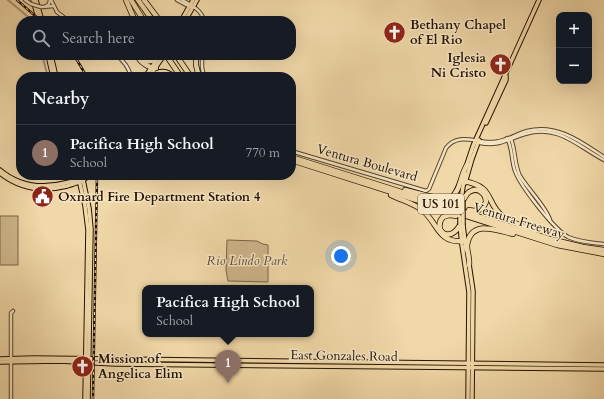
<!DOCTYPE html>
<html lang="en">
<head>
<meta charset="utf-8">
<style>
  :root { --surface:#171b24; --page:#242831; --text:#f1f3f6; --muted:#9ea1a6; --line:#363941; --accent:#0f766e }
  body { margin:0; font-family:Cardo,serif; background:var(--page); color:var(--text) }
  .controls { position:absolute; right:12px; top:12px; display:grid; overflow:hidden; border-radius:8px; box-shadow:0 4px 16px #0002 }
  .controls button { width:36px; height:36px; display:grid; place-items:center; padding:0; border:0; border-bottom:1px solid var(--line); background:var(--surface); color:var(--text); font:20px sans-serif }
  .you { position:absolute; left:341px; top:256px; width:14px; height:14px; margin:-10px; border:3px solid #fff; border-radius:50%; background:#1a73e8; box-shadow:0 0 0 6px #1a73e833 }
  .badge { display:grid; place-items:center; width:26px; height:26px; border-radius:50%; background:var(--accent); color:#fff; font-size:13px; font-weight:700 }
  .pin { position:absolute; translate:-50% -33px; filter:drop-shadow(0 1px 2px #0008) }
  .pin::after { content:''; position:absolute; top:21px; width:14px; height:12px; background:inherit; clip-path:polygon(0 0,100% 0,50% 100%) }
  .popup { position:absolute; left:142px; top:285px; width:172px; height:52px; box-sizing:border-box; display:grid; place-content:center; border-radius:8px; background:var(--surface); filter:drop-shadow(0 1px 3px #0005); font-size:13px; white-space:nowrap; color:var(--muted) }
  .popup b { font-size:15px; color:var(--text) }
  .popup::after { content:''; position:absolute; left:50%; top:100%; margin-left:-8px; border:8px solid transparent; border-top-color:var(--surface) }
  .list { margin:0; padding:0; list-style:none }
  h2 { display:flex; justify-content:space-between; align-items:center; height:52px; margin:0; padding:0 16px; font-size:17px }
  h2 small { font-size:13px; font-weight:400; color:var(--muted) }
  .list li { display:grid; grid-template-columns:26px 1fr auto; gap:12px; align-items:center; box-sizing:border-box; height:56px; padding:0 16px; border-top:1px solid var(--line) }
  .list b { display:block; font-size:15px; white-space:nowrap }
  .list p { margin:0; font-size:13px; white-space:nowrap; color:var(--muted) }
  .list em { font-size:13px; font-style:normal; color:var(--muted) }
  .icon { flex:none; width:22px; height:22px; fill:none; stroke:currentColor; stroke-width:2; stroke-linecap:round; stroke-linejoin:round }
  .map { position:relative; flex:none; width:604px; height:399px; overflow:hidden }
  .search { position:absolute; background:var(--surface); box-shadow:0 4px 16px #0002; left:16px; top:16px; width:280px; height:44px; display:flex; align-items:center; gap:10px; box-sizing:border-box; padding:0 14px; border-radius:16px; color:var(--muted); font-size:15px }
  .panel { position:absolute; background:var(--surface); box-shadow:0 4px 16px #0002; left:16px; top:72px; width:280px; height:108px; border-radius:16px }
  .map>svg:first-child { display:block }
  .green { fill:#ceb68b; stroke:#7a6446 }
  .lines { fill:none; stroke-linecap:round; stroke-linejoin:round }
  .canal { stroke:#ac956f; stroke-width:2 }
  .minor-casing { stroke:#58442a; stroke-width:4.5 }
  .major-casing { stroke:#251200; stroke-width:5.5 }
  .highway-casing { stroke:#251200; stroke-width:6 }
  .minor { stroke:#f6e6c6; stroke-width:2.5 }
  .major { stroke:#f1d8a8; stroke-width:3.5 }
  .highway { stroke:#f1d8a8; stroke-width:4.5 }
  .rail-casing { stroke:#251200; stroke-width:2.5 }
  .rail { stroke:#f6e6c6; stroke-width:1; stroke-dasharray:3; stroke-linecap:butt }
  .minor-bridge-casing { stroke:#58442a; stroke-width:4.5; stroke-linecap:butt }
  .major-bridge-casing { stroke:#251200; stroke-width:5.5; stroke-linecap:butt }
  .minor-bridge { stroke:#f6e6c6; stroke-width:2.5 }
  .major-bridge { stroke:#f1d8a8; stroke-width:3.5 }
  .labels { text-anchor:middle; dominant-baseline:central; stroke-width:3; stroke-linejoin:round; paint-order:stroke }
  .shield { fill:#f6e6c6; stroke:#64523b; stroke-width:1 }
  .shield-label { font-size:12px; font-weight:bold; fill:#251200 }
  .poi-label { font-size:13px; font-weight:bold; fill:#251200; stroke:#f6e6c6; text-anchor:start }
  .street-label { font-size:13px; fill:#251200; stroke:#f6e6c6 }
  .park-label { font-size:13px; font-style:italic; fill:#604b31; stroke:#f6e6c6 }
</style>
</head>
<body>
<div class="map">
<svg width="604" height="399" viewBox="0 0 604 399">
  <rect width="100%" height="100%" fill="#f1d8a8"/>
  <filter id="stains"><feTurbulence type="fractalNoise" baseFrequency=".005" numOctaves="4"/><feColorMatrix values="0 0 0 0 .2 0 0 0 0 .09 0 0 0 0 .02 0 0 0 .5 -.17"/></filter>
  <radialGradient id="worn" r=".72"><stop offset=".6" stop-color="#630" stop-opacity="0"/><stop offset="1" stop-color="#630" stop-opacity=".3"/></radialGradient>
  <g class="green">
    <rect x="0" y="216" width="18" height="49"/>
    <path d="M227,240L257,241L263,244L268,245V282L228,281L226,270Z"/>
  </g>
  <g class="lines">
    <g class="canal">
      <path d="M8,0L33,21"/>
      <path d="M42,55L48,77"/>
    </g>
    <defs>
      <g id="minor">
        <path d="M25,0L31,4"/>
        <path d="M51,0L57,12L69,21"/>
        <path d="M177,0L190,7"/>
        <path d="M182,0C191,5 202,10 204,21"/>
        <path d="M41,7L54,6"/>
        <path d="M45,7L49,4L50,0"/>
        <path d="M116,55C124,61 129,67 131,77"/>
        <path d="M202,55V67L204,77"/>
        <path d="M507,138C513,149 511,160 515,171C521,187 554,229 568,237C579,242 592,243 604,244"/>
        <path d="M511,139C516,151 514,164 520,176C527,188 547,208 550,220"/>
        <path d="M479,142L480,143C499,147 508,139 525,134C559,124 577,146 604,160"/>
        <path d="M291,151L426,191L429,189L446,148C458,132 476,143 492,142C505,142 516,134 527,131C557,123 581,142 604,157"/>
        <path d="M11,399V313L13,311"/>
      </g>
      <g id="major">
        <path d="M33,0L39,21"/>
        <path d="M36,0L42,21"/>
        <path d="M181,21L193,0"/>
        <path d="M185,21L197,0"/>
        <path d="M48,55L53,77"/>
        <path d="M51,55L56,77"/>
        <path d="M130,75L133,77"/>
        <path d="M145,77L160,55"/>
        <path d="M149,77L164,55"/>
        <path d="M486,123L506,80V76"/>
        <path d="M466,167L473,146L539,0"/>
        <path d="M0,170C19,186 41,189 65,183C70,182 75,181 80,178"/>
        <path d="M0,173C20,189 43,192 67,186C76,183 83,182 89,175"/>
        <path d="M78,175L85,206L88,230L85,399"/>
        <path d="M82,175L89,208L91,229L88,399"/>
        <path d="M465,183L472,159L479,140"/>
        <path d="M461,200L465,173"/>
        <path d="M460,225L462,245L469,292L468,399"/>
        <path d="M463,225L466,250"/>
        <path d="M469,264L473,291L472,399"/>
        <path d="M0,359L34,358L604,365"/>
        <path d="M0,362L60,361L115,364L604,369"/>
      </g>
      <g id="highway">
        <path d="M126,0L135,21"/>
        <path d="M131,0L144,21"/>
        <path d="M138,0L153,21"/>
        <path d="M144,0L160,21"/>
        <path d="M180,21L181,20"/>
        <path d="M137,55C140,62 148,68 156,68"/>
        <path d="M166,55L181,77"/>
        <path d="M176,55L191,77"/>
        <path d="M196,55V65L199,77"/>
        <path d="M142,58C147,63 152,62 158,57"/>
        <path d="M151,77C159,70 166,70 174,77"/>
        <path d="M291,157L550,239L583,247L604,250"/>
        <path d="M291,160L557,245L604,254"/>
        <path d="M463,181C496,187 484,201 503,217C512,223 525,227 535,231"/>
        <path d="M405,190L440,199L451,198C461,190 460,176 467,165"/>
        <path d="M391,195C401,200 413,203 422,210C438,222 437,244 464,241"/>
        <path d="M463,200C465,198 466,194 469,192C478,186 486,194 486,202C483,210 477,212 469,210"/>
        <path d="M457,216L449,215L443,217C432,229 449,245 460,225"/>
        <path d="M469,265C470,258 467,252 467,246C470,219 497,230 513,234"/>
      </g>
    </defs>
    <use href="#minor" class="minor-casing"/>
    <use href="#major" class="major-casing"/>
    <use href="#highway" class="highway-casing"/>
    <use href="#minor" class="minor"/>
    <use href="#major" class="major"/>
    <use href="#highway" class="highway"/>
    <defs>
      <g id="rail">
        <path d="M17,0L41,21"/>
        <path d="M74,55L87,77"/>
        <path d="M93,399L97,175"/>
      </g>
    </defs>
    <use href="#rail" class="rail-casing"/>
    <use href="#rail" class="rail"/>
    <defs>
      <path id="minor-bridge" d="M31,4L41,7"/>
      <g id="major-bridge">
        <path d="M460,217V225"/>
        <path d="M463,225V200"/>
      </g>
    </defs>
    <use href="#minor-bridge" class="minor-bridge-casing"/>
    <use href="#major-bridge" class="major-bridge-casing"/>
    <use href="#minor-bridge" class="minor-bridge"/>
    <use href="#major-bridge" class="major-bridge"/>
  </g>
  <defs>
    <symbol id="church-disc" viewBox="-11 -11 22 22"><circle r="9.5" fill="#8f2418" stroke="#f6e6c6"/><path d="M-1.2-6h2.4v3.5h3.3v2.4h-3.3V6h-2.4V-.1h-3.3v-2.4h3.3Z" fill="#fff"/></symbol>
    <symbol id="civic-disc" viewBox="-11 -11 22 22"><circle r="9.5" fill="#8f2418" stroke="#f6e6c6"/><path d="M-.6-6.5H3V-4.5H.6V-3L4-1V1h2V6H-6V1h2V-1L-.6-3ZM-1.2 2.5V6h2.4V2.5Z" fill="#fff"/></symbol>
  </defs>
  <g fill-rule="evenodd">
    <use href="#church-disc" x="382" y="20" width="25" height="25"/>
    <use href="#church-disc" x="488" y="52" width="25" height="25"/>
    <use href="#civic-disc" x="30" y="184" width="25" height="25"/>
    <use href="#church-disc" x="70" y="354" width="25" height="25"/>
  </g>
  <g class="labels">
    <rect class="shield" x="418" y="194" width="46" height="20" rx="3"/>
    <g class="shield-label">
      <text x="441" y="204">US 101</text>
    </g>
    <g class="poi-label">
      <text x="410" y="25">Bethany Chapel<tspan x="410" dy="15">of El Rio</tspan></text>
      <text x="486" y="58" text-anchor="end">Iglesia<tspan x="486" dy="15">Ni Cristo</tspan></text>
      <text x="58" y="197">Oxnard Fire Department Station 4</text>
      <text x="98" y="359">Mission of<tspan x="98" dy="15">Angelica Elim</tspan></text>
    </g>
    <g class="street-label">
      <text transform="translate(367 163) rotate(16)">Ventura Boulevard</text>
      <text transform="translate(519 221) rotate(17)">Ventura Freeway</text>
      <text transform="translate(344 356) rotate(1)">East Gonzales Road</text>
    </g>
    <g class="park-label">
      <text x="247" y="261">Rio Lindo Park</text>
    </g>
  </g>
  <rect width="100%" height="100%" filter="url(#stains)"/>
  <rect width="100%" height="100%" fill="url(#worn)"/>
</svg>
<div class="controls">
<button>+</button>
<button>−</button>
</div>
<div class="you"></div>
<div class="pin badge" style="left:228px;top:383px;background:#8d6e63">1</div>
<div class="popup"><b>Pacifica High School</b>School</div>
<div class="search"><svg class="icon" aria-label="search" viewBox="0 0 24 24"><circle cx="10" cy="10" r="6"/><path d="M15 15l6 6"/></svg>Search here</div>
<section class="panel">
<h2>Nearby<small></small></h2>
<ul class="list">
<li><span class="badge" style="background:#8d6e63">1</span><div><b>Pacifica High School</b><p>School</p></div><em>770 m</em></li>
</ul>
</section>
</div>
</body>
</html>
